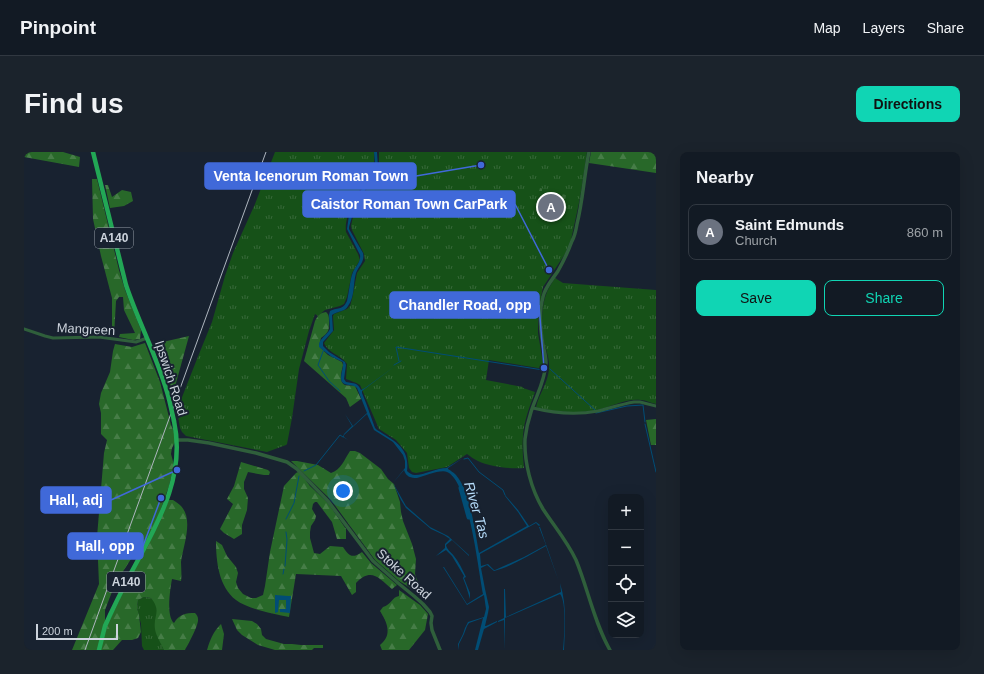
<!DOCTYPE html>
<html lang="en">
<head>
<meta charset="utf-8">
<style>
  :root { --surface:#121a24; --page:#1b232c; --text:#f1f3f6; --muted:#9ca1a6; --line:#313841; --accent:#10d5b4 }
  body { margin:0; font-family:Arial,sans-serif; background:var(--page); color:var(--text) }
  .controls { position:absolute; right:12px; bottom:12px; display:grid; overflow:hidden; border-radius:8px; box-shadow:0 4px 16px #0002 }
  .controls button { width:36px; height:36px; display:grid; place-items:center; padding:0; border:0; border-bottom:1px solid var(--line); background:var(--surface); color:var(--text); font:20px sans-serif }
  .scale { position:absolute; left:12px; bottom:10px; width:82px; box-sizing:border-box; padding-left:4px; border:2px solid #ccd3dc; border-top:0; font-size:11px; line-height:14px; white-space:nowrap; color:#ccd3dc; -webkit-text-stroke:3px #182230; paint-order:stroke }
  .you { position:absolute; left:319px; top:339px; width:14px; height:14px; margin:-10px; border:3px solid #fff; border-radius:50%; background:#1a73e8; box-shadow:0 0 0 6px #1a73e833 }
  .badge { display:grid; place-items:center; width:26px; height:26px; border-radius:50%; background:var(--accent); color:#fff; font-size:13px; font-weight:700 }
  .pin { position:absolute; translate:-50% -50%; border:2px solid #fff; box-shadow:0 1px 4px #0006 }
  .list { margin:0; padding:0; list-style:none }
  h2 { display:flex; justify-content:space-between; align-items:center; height:52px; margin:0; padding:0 16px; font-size:17px }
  h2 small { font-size:13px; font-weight:400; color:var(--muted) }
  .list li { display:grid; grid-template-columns:26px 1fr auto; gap:12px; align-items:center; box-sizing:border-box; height:56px; margin:0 8px 8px; padding:0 8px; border:1px solid var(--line); border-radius:8px }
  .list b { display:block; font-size:15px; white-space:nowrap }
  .list p { margin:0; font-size:13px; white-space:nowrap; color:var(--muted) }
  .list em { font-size:13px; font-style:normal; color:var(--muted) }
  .actions { display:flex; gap:8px; padding:12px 16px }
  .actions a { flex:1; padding:9px 0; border:1px solid var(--accent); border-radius:8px; text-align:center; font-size:14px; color:var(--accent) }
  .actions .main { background:var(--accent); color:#111 }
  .icon { flex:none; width:22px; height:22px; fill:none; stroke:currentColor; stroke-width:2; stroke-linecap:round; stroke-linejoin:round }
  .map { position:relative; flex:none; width:632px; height:498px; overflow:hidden; border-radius:8px }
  header { display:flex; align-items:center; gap:24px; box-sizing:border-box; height:56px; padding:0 20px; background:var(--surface); border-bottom:1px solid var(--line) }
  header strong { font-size:19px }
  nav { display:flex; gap:22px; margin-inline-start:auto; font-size:14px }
  .intro { display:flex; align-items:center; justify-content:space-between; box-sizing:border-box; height:96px; padding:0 24px }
  h1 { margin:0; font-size:28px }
  .button { padding:10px 18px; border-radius:8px; background:var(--accent); color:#111; font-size:14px; font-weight:700 }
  main { display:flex; gap:24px; padding:0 24px }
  aside { flex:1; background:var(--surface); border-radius:8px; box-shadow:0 4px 16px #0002 }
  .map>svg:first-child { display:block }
  .grass { fill:url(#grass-tufts) }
  .forest { fill:url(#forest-firs) }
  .cemetery { fill:url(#cemetery-stones) }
  .water { fill:#014d75 }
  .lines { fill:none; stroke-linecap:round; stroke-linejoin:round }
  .stream { stroke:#014d75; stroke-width:1 }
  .river { stroke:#014d75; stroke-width:5 }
  .minor { stroke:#2f5f3b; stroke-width:3 }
  .tertiary { stroke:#2f5f3b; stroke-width:3.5 }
  .trunk { stroke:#22a755; stroke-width:4.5 }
  .rail { stroke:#aeb6bf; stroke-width:1 }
  .trunk-bridge { stroke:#22a755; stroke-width:4.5 }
  .labels { text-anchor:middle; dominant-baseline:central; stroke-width:4; stroke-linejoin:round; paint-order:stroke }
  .shield { fill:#182230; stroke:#969ea8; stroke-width:1 }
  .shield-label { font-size:12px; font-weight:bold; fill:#ccd3dc }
  .street-label { font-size:13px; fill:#ccd3dc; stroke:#182230 }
  .water-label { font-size:14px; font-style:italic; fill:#b6ddfb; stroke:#182230 }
  .leader { fill:none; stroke:#4069d9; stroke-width:1.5 }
  .callout-dot { fill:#4069d9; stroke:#182230; stroke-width:1.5 }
  .callout { fill:#4069d9; stroke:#4069d9; stroke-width:1.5 }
  .callout-label { font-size:14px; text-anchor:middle; font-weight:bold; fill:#fff }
</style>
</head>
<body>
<header>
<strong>Pinpoint</strong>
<nav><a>Map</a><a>Layers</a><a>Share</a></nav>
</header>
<div class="intro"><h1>Find us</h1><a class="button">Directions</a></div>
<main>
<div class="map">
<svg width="632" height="498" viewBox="0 0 632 498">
  <defs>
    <pattern id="grass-tufts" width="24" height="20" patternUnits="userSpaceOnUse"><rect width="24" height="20" fill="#165118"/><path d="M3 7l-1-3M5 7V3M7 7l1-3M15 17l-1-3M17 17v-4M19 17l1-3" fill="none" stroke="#376939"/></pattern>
    <pattern id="forest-firs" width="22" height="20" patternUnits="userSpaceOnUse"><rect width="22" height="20" fill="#286829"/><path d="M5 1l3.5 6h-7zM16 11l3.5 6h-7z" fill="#467d47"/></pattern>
    <pattern id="cemetery-stones" width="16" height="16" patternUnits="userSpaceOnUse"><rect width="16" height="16" fill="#165118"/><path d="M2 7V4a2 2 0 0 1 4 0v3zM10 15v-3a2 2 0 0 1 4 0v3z" fill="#376939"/></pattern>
  </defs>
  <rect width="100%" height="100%" fill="#182230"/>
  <g class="grass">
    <path d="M251,0H350V15C340,31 319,61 322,80L334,102L336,108L328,121L323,145L320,152L316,154L301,158L294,164L291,162L285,179L275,217L268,266L263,292L262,293L243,300L162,284L158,280L156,276L153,258L173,207L188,170L201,124L209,101L231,52Z"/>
    <path d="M355,0H563L556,46L547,88L541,102L519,135L517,145L514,166V181L520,217L465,208L462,228L499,235V236L511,240C506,254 500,268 499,284C498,295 499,305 500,316C487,317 466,315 454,309C450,307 447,305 443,302L423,315L392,321L388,320L385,316L383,301L372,288L355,277L336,233C331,230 327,229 322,227L323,212C317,203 304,201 300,191L310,178L309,164L310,162L323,157L326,154L328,147L333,121L341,109L340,102L328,78L327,74L330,60L334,51L344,35L355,13Z"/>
    <path d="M531,126L539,131L632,138V252C627,251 622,248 617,248C602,246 587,255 573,258C557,262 527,260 512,255C515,242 524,231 525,217C526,208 522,198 520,189C517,174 517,154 523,140C525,135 528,131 531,126Z"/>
    <path d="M120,445L127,446L132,451L133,457V484L138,491L140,498H120L118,494L117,472L113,456L114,448Z"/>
  </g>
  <g class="forest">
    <path d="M0,0H39L56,5L55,15L0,5Z"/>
    <path d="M567,0H632V21L565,11Z"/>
    <path d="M68,27H73L95,118L101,138L117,178L116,187L109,188L95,185L96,182L111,181L100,158L99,145H95L92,149L90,184H88V146L77,104L69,67Z"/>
    <path d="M81,33H84L88,45L98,38L107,40L109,49L100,54L86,56Z"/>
    <path d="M302,160C305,163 305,165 305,169C305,179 305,180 297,186L295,194L304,203L318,210L319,213C318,219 314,229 321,233C324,234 328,233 331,234L337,247L326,255L322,246L280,209L291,169C294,163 296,161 302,160Z"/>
    <path d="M165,184L149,242L142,219L130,192Z"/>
    <path d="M121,191L136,230L147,273L150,280L151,290L148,296L147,302L150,313L145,334L134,365L116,401L107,407L91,432L81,458V471L74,498H48L75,432L73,385L80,301L83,288L77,282V261L75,252L77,241L86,220L89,199L91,192L108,195Z"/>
    <path d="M632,267V293H627L622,268Z"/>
    <path d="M326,299H331L336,301L357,317L364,327L370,332L376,350L377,360L379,369L388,392L392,407L391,422L394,430L388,437L375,429L351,408L307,348L267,309H273L294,313L307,321C317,318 320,308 326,299Z"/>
    <path d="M217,310L244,318L246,320L245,323H240L224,320L220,330V337L224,346L223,358L218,373V382L210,387L200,381L196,377L209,352L203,347L210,334Z"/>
    <path d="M274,320L278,323L286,334L304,351L322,377V387H313L308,370L293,350H291L289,352L288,357L292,364L291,368L287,374L286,380V386L290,401L296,402L306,394L319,395C325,404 328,407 338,400L347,411L373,433L368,437C355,426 347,415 332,431V440L328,443L317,424L272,422L265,465C250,462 224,457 212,448C195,435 192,410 192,389L198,393L203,404L212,415L214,421L212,430L214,436L219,442L227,446H232L239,443L241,434L246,400L260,334L272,321Z"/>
    <path d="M145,348H149C152,350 155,352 157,354C170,368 159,394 157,410C157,416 158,423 157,429L148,427C146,438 142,464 150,471C155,462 162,461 171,461C173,463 174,465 174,467C175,473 164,493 161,498H140C137,491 132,484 131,477C129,463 138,460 127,446L120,445L114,448L113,456L115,463L117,480L114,486L108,488H98L89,498H76L84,471Z"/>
    <path d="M375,438L396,453L404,462L401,478L385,498H358L356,493C369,483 363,470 356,459L359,455C367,453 368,445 375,444Z"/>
    <path d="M208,467L228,469L233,472L237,477L238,483L242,487L260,492H268L277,493H299V496H290L288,498H251L234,493L218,483L213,478Z"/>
    <path d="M197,472L200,482L198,498H183C186,488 189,480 197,472Z"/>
  </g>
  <path class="cemetery" d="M516,36L542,43L538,67H532L508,64Z"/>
  <g class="water">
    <path d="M350,0H353L354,15L353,18L331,55L325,75V77L339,101C341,110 335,113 332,121C329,131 331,145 324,154C321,160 313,159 308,163L309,179L299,190V194L305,200L321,210L322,213L320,227L322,230C331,232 333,230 337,238L341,236L371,214L338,239V241L342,251L351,276L353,278C371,289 386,296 383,319C385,321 388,323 391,323C401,323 412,316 423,316L424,315L439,306L424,316V317C427,319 429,320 432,323C446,339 451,379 455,401L503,374L494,360L481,344V343L494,358L505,374L512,370L516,373L515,374L512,371L456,402L457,414L464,412L470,418H471L500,405L522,393L515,375H516L535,430L522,394C505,403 489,414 470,419L463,413L457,416L461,437L465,455L464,461L461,474H462L473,469V470L460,477L454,498H451L459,466L445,471L443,474L440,482L435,492V498L434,492L439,482L441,476L444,470L460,465L462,457L460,443L443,453L419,415H420L443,452L459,442C454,418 445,329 423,320C417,317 400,324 393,326C387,326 382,325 380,318L369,331L382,354L406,375L424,384L445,403V404L428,388L422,393C423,398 427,400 430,404C435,410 438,417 442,425L440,426L446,441V447L442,434L439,426L440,424L428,404L422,398L412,404L421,396V392L426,387L420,383L407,377L382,356L377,348L369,331L381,316V309L379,303L369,290L350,278L343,262L320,283V285L324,288L319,285L320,282L328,274L321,262L329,274L343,261L333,236C328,231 322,235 318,230C315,225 320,216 319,210L308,205L295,195V193C295,187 303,183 306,177L305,163L306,159C315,155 319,158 323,149C325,141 326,127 329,120C332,114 337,110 336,103L323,77L325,63L329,52L350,16L351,12Z"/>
    <path d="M536,431C543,453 541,475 540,498H539C540,487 543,450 536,442L481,466V498L480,468L474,470V469L480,466V437H481L482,465L537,440V439Z"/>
    <path d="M251,443L264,444H267L266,461L256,460V457H262V448H255L254,460L251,461Z"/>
  </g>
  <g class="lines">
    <g class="stream">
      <path d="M300,197L294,213L305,229L316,239"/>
      <path d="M375,209L372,195L519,218"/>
      <path d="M370,213L377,209"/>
      <path d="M526,217L571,258"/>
      <path d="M572,261L603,254L619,253L621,270"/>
      <path d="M621,272L632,320"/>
      <path d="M440,307L444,306L455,320L479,338L481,343"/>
      <path d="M280,319L292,313L316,283L319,285"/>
      <path d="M262,367L270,351L275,324"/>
      <path d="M261,414L263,388L262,380"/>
      <path d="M259,422L260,417"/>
    </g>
    <path class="river" d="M437,336L445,365"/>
    <g class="minor">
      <path d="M0,177L21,184L29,186L75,185L112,190L123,186"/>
      <path d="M509,256C529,261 552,263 574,259C586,256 598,252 610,250H616L632,254"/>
    </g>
    <g class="tertiary">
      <path d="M565,0C560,24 559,48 553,72C552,78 551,84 548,89C544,100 539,110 534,119C528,128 521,135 519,145C515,159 516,174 518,187C519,195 522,203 522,211C521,229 512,244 507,260C504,269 502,278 501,287C500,310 507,337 519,357C530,374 543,389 552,408C564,437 570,470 586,498"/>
      <path d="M153,288H164L185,291L232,301L263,310L273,317L304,349L349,409L374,431L390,444L399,452L406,460L408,464L407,471L408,478L416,498"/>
    </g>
    <g class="trunk">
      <path d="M69,0L102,133C115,172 135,208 145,247"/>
      <path d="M75,498L81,474L86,463C95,444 104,426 114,408C138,364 161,320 150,269"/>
    </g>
    <path class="rail" d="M61,498L242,0"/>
    <path class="trunk-bridge" d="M145,247L150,269"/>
  </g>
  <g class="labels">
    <g class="shield">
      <rect x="71" y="76" width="38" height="20" rx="3"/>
      <rect x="83" y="420" width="38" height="20" rx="3"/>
    </g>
    <g class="shield-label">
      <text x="90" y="86">A140</text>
      <text x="102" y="430">A140</text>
    </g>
    <g class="street-label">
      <text transform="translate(62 177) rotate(3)">Mangreen</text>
      <text transform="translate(147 226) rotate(72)">Ipswich Road</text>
      <text transform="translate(380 422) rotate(42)">Stoke Road</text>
    </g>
    <g class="water-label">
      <text transform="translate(453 358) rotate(74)">River Tas</text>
    </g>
  </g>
  <path class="leader" d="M457 13L392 24M525 118L491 52M520 216L515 153M153 318L87 348M137 346L119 394"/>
  <g class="callout-dot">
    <circle cx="457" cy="13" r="4"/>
    <circle cx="525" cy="118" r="4"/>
    <circle cx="520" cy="216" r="4"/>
    <circle cx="153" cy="318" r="4"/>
    <circle cx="137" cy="346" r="4"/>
  </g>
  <g class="callout">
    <rect x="181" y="11" width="211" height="26" rx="4"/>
    <rect x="279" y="39" width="212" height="26" rx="4"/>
    <rect x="366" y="140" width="149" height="26" rx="4"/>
    <rect x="17" y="335" width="70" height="26" rx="4"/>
    <rect x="44" y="381" width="75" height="26" rx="4"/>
  </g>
  <g class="callout-label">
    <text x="287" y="29">Venta Icenorum Roman Town</text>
    <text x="385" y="57">Caistor Roman Town CarPark</text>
    <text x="441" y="158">Chandler Road, opp</text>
    <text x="52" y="353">Hall, adj</text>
    <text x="81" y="399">Hall, opp</text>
  </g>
</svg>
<div class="controls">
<button>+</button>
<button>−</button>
<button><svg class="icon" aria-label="locate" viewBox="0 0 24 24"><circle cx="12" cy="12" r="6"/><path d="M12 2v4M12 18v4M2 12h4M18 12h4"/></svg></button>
<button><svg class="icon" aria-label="layers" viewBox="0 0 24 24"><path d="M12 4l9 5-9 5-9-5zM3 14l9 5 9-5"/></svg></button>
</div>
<div class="scale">200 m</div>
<div class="you"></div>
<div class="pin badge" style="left:527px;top:55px;background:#6b7280">A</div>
</div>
<aside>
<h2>Nearby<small></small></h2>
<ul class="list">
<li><span class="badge" style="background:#6b7280">A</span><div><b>Saint Edmunds</b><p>Church</p></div><em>860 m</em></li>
</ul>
<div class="actions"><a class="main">Save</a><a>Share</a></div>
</aside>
</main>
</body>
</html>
